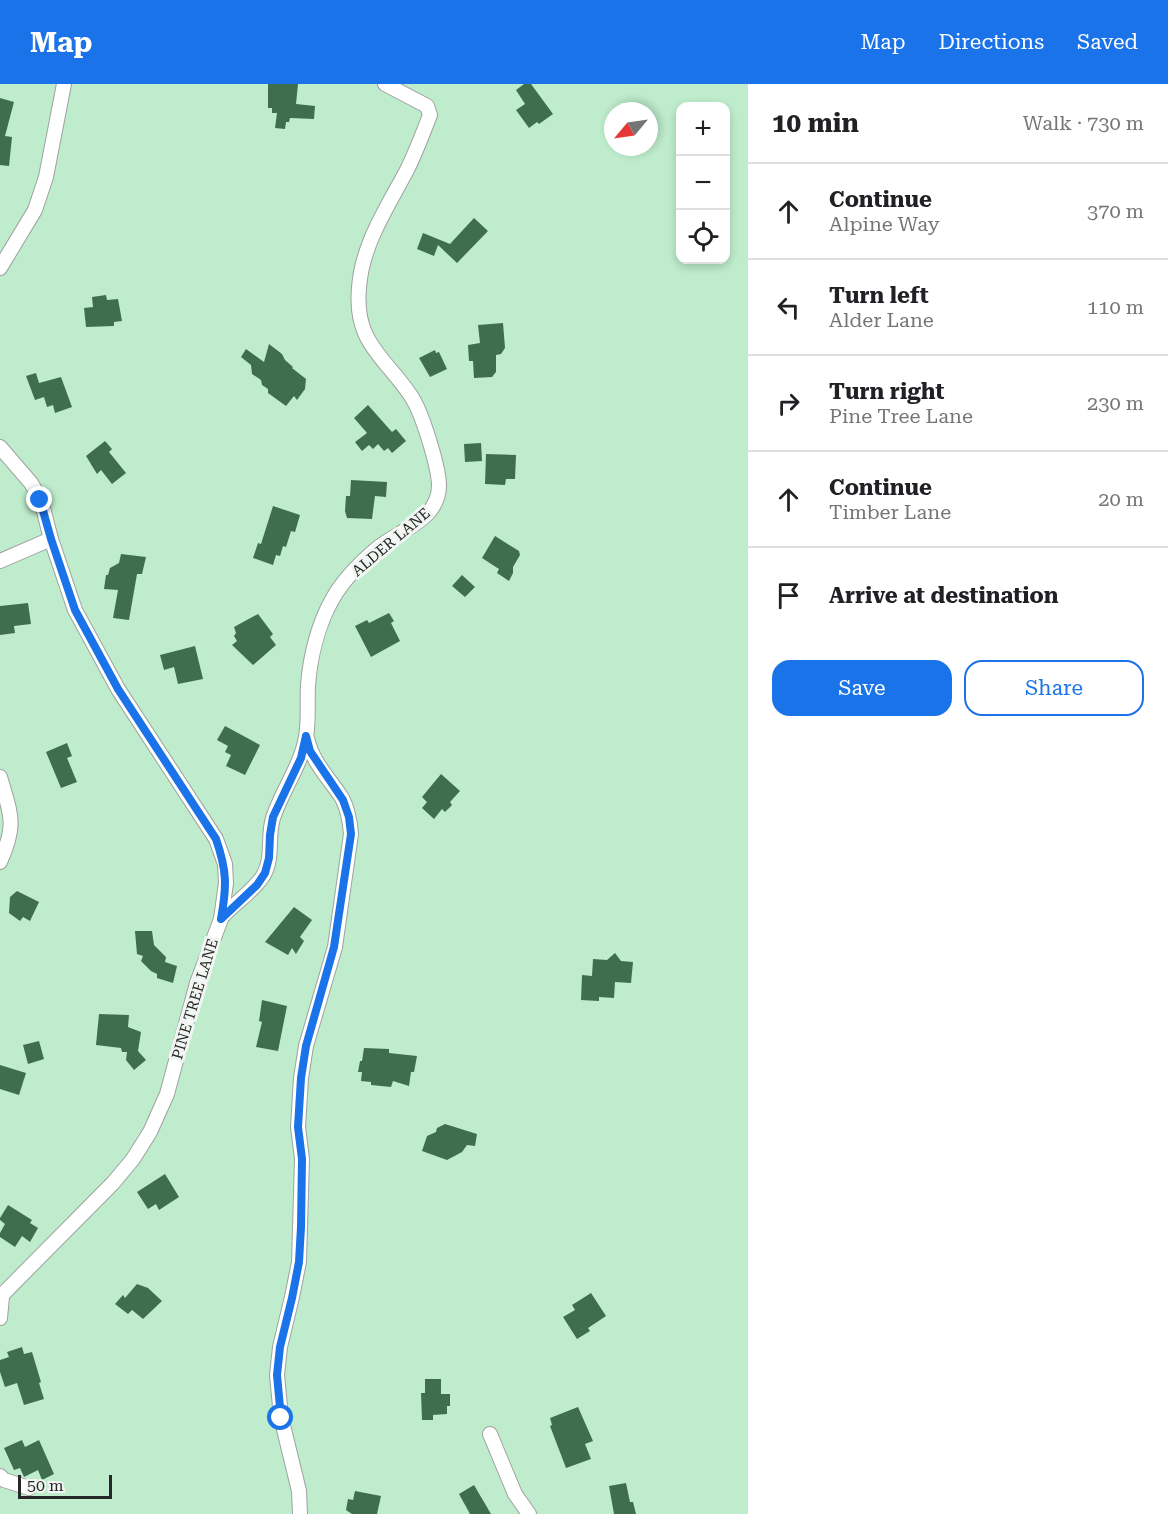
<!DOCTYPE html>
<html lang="en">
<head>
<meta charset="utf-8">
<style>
  :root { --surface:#fff; --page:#f6f6f6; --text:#202124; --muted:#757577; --line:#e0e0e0; --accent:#1a73e8 }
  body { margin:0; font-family:"Roboto Serif",serif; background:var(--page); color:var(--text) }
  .controls { position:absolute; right:18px; top:18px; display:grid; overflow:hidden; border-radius:12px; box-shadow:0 3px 9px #0003 }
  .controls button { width:54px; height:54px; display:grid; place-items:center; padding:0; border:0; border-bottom:2px solid var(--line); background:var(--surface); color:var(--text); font:30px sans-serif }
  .compass { position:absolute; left:604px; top:18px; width:54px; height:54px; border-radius:50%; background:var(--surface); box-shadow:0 3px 9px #0003; rotate:241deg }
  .scale { position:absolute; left:18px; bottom:15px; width:94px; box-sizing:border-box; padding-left:6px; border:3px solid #262726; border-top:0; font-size:16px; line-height:21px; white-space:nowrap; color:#262726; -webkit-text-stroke:4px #f2f6f3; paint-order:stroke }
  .stop { position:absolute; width:18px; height:18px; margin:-14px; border:4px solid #1a73e8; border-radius:50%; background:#fff }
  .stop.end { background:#1a73e8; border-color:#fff; box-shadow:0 2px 6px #0008 }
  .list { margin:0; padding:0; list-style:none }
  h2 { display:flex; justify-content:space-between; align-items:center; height:78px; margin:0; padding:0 24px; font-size:26px }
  h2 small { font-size:20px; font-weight:400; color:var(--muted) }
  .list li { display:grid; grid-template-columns:39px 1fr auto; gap:18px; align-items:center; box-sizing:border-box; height:96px; padding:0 24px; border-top:2px solid var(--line) }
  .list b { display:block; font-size:22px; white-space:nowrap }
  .list p { margin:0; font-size:20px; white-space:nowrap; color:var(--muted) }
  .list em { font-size:20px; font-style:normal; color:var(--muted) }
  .actions { display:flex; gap:12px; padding:18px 24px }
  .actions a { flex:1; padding:14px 0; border:2px solid var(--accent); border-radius:18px; text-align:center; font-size:21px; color:var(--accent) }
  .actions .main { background:var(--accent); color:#fff }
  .icon { flex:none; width:33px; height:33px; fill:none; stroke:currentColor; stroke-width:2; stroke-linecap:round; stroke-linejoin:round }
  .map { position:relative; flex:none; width:748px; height:1430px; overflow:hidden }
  header { display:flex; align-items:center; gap:36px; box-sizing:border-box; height:84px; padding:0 30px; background:var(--accent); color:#fff }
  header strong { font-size:28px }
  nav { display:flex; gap:33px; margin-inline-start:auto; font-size:21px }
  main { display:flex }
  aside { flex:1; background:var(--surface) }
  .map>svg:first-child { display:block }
  .green { fill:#beeccc; fill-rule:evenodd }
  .building { fill:#3f6e4f }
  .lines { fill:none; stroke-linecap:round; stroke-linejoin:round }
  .minor-casing { stroke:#9ea29f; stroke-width:16 }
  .minor { stroke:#fff; stroke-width:14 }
  .route { stroke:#1a73e8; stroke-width:8 }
  .labels { text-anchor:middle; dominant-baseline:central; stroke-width:6; stroke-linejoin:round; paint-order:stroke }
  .street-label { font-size:15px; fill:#262726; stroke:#f2f6f3 }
</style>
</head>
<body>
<header>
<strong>Map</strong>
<nav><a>Map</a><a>Directions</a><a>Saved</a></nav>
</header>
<main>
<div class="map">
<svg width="748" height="1430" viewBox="0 0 748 1430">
  <rect width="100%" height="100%" fill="#f2f6f3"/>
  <path class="green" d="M0,0H748V1430H0ZM680,22H726V176H680ZM613,27H649V63H613Z"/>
  <g class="building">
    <path d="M268,0H298L296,20L315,22L314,35L290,34L289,38H286L285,45L275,44L277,29H272V24H268Z"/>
    <path d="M524,0H531L553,30L539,40L537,38L529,44L516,26L525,20L516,6Z"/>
    <path d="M0,14L14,18L5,52L12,53L9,82L0,81Z"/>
    <path d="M474,134L488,147L457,179L438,161L434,172L417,165L423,149L450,160Z"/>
    <path d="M106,211L107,216L118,215L122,237L114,238V242L86,243L84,224L93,223L92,213Z"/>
    <path d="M503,239L505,264L501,270L496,271V288L492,293L474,294L473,277H469L468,261L480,259L478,241Z"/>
    <path d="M269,260L282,270L285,276L293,283L292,284L306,295L305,305L297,316L294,312L286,322L268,309V305L262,301L261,296L252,290L251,281L241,273L246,265L264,278Z"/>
    <path d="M435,266L436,269L439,268L447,285L430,293L419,274Z"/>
    <path d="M36,289L39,299L61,293L72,323L55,329L53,321L47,323L44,313L35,316L26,292Z"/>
    <path d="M368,321L392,348L396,345L406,357L392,369L388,364L384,367L378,360L373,365L369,361L362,367L355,358L367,349L354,334Z"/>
    <path d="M105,357L112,365L109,368L126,389L112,400L101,386L97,390L86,372Z"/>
    <path d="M481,359L482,377L465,378L464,360Z"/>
    <path d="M486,370L516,371L515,395H506L505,401L485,400Z"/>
    <path d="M351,396L387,398L386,413L375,412L372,435L347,434L345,427L346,412H350Z"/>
    <path d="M273,422L300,431L295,448L291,447L286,463L283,462L280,472L276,471L273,481L253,474L258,459L261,460Z"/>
    <path d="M495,452L519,467L520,471L513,483V489L509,497L497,489L499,485L482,474Z"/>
    <path d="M121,470L146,473L142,490H137L129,536L113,534L118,506L104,505L106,491H108L110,484L119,479Z"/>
    <path d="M462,491L475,503L465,513L452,502Z"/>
    <path d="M28,519L31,540L14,542L15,549L0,551V522Z"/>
    <path d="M389,529L394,537L391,539L400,557L371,573L355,542L367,536L369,539Z"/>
    <path d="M258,530L273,550L270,553L276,561L253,581L232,561L237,557L234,552L236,549L234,543Z"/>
    <path d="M195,562L203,595L178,600L174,583L164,586L160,571Z"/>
    <path d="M225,642L260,661L245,691L226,682L231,671L225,668L228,662L217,656Z"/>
    <path d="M67,659L72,672L67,674L77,698L61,704L46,668Z"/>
    <path d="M441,690L460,707L450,718L452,721L445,728L442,725L434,735L422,724L427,718L422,713Z"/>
    <path d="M17,807L39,818L30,837L23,833L20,837L9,829L10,813Z"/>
    <path d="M294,823L312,836L300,853L304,857L296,870L292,864L288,871L265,858Z"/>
    <path d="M135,847H152L154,861L166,873L165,878L177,882L173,899L157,894V890L151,887L141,877L143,872L137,870Z"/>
    <path d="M615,869L621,877L633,878L631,899L615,898L614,914L599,913V917L581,916L582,891L592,892L593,875L607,876Z"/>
    <path d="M262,916L287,922L278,967L256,963L262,938L259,937Z"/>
    <path d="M99,930L129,931L128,943L141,948L138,967L146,976L134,986L126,976L127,968H122L121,964L96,961Z"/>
    <path d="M39,957L44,975L28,980L23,961Z"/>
    <path d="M364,964L389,965V969L417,972L414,988H411L409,1002L393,997L391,1003L371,1001V998L361,997L362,988H358L360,977H362Z"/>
    <path d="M0,981L26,989L19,1011L0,1005Z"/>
    <path d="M445,1040L477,1050L475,1062L467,1061L462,1068L447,1076L422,1067L427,1052L436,1048L437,1044Z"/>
    <path d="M165,1090L179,1113L159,1126L156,1120L148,1125L137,1108Z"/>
    <path d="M8,1121L32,1136L30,1139L38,1144L30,1158L22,1152L15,1163L0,1153V1149L5,1140L0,1136V1134Z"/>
    <path d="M137,1200L148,1204L162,1217L143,1235L132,1226L128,1230L115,1220L123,1211L125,1214Z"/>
    <path d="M591,1209L606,1232L588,1244L590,1247L577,1255L563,1233L575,1226L572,1221Z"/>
    <path d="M22,1263L24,1270L32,1268L41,1298L39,1299L44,1315L24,1321L17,1299L5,1303L0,1288V1276L9,1273L7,1268Z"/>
    <path d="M425,1295H441V1310H450V1322H447V1330L433,1331V1336H422L421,1309H425Z"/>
    <path d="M578,1323L593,1357L585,1360L591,1375L566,1384L550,1342L552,1341L550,1334Z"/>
    <path d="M22,1356L25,1363L39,1356L54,1390L42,1396L38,1386L24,1393L20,1384L14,1386L4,1364Z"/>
    <path d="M626,1399L630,1418H633L636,1430H614L609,1402Z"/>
    <path d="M474,1401L491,1430H470L459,1410Z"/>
    <path d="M355,1407L381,1412L377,1430H352L346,1426L348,1415L353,1416Z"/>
  </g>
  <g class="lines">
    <defs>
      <g id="minor">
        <path d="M0,184L35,126L46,93L64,0"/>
        <path d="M0,363L31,399L41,416L51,455L75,526L118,605L216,755L225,780L226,799L221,835L197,899L167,1010L150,1048L133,1075L113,1099L0,1213"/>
        <path d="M0,477L51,455"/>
        <path d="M0,693C11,731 17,740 0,778"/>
        <path d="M221,834C234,819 252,809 263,792C274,774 267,753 273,734C282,706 301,682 306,653C309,636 307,619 308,602C310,573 318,540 333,514C344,495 362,477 379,463C402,445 440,435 439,400C438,381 422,328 411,312C385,273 354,259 359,204C362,160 387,124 407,86C416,68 423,49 430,31L427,22L385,0"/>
        <path d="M0,1234L2,1213"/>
        <path d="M490,1350L515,1410L529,1430"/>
        <path d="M0,1392L4,1396L29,1404"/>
        <path d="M300,1430L299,1407L281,1333L277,1291L280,1263L292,1213L299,1178L302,1075L298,1043L301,994L306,962L335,863L351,750C350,738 348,725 342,714C329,694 312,678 307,654"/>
      </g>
    </defs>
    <use href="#minor" class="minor-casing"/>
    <use href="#minor" class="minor"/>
  </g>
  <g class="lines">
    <path class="route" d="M40,416L51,455L75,526L118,605L216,755C227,787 227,802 221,835L257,801L265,789L269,774L270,751L273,733L301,674L306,652L310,667L343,716L349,733L351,750L334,863L306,962L301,994L298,1043L302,1075L301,1143L299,1178L292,1214L280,1263L277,1291L281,1334"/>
  </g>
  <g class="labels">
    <g class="street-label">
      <text transform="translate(391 458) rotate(-40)">ALDER LANE</text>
      <text transform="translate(195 915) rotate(-73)">PINE TREE LANE</text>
    </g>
  </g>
</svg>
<div class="controls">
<button>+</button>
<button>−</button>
<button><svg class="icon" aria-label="locate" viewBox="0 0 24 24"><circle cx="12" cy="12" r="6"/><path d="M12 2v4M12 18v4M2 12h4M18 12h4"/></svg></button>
</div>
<svg class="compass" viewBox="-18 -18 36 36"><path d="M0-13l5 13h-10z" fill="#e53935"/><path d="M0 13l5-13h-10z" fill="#757577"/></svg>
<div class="scale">50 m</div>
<div class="stop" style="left:281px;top:1334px"></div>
<div class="stop end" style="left:40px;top:416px"></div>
</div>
<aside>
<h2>10 min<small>Walk · 730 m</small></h2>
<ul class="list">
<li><svg class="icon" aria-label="ahead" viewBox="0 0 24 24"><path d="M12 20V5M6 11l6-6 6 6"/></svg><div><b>Continue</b><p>Alpine Way</p></div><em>370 m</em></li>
<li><svg class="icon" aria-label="left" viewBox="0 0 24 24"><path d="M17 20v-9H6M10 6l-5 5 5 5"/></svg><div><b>Turn left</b><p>Alder Lane</p></div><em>110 m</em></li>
<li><svg class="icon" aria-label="right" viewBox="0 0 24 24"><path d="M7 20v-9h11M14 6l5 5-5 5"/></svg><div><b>Turn right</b><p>Pine Tree Lane</p></div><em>230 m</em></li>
<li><svg class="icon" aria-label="ahead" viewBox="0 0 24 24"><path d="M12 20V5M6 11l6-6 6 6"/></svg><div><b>Continue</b><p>Timber Lane</p></div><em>20 m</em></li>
<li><svg class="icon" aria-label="arrive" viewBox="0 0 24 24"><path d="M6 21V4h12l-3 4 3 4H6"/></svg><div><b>Arrive at destination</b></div></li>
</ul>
<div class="actions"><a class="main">Save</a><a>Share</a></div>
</aside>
</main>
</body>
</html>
